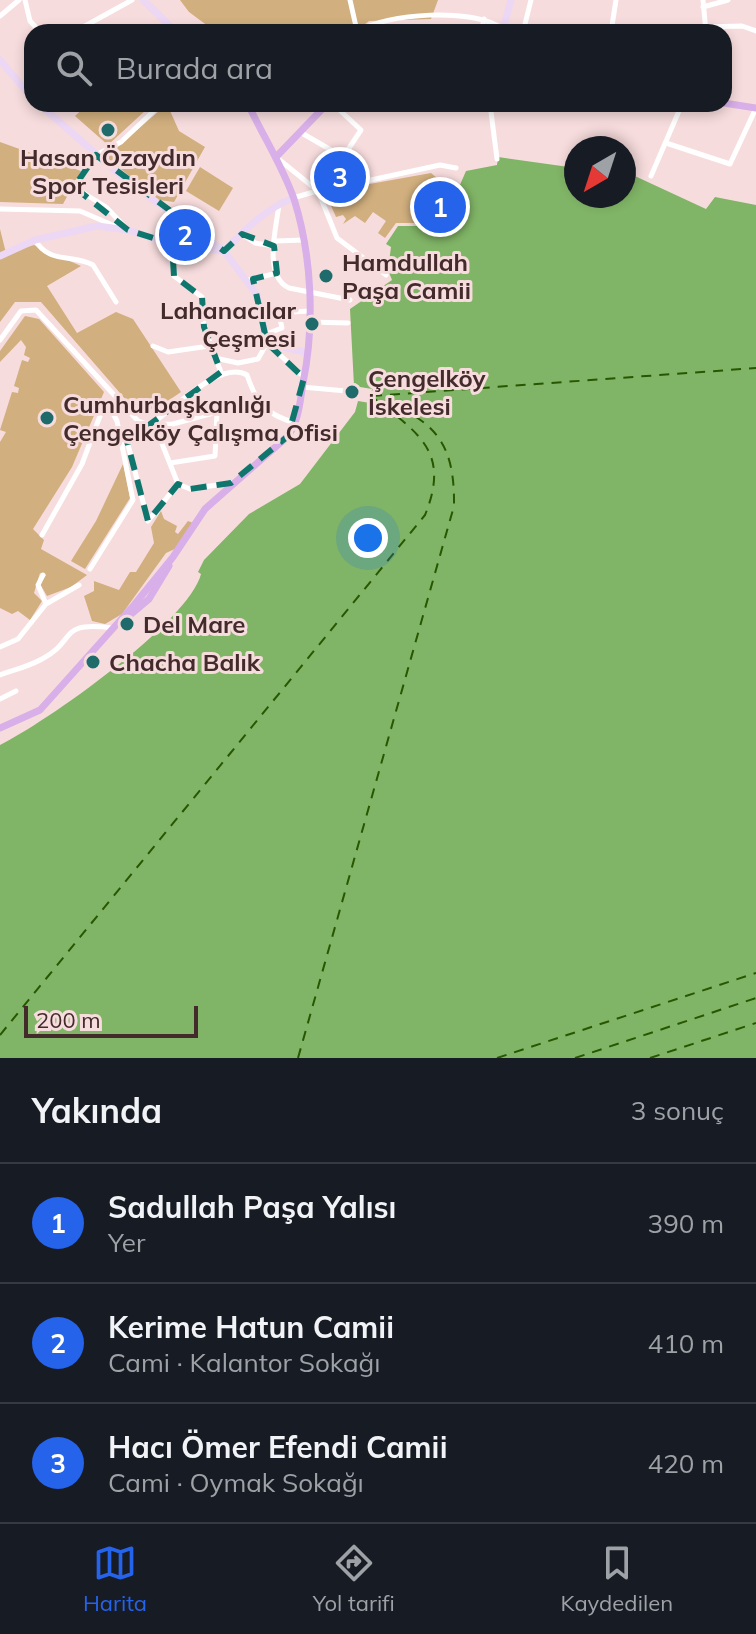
<!DOCTYPE html>
<html lang="tr">
<head>
<meta charset="utf-8">
<style>
  :root { --surface:#171b24; --page:#20242c; --text:#f1f3f6; --muted:#9ea1a6; --line:#363941; --accent:#2563eb }
  body { margin:0; font-family:Mulish,sans-serif; background:var(--page); color:var(--text) }
  .compass { position:absolute; left:564px; top:136px; width:72px; height:72px; border-radius:50%; background:var(--surface); box-shadow:0 4px 12px #0003; rotate:219deg }
  .scale { position:absolute; left:24px; bottom:20px; width:174px; box-sizing:border-box; padding-left:8px; border:4px solid #432b2c; border-top:0; font-size:22px; line-height:28px; white-space:nowrap; color:#432b2c; -webkit-text-stroke:6px #f7dcdd; paint-order:stroke }
  .you { position:absolute; left:368px; top:538px; width:28px; height:28px; margin:-20px; border:6px solid #fff; border-radius:50%; background:#1a73e8; box-shadow:0 0 0 12px #1a73e833 }
  .badge { display:grid; place-items:center; width:52px; height:52px; border-radius:50%; background:var(--accent); color:#fff; font-size:26px; font-weight:700 }
  .pin { position:absolute; translate:-50% -50%; border:4px solid #fff; box-shadow:0 2px 8px #0006 }
  .list { margin:0; padding:0; list-style:none }
  h2 { display:flex; justify-content:space-between; align-items:center; height:104px; margin:0; padding:0 32px; font-size:34px }
  h2 small { font-size:26px; font-weight:400; color:var(--muted) }
  .list li { display:grid; grid-template-columns:52px 1fr auto; gap:24px; align-items:center; box-sizing:border-box; height:120px; padding:0 32px; border-top:2px solid var(--line) }
  .list b { display:block; font-size:30px; white-space:nowrap }
  .list p { margin:0; font-size:26px; white-space:nowrap; color:var(--muted) }
  .list em { font-size:26px; font-style:normal; color:var(--muted) }
  .icon { flex:none; width:44px; height:44px; fill:none; stroke:currentColor; stroke-width:2; stroke-linecap:round; stroke-linejoin:round }
  .map { position:relative; flex:none; width:756px; height:1058px; overflow:hidden }
  .search { position:absolute; background:var(--surface); box-shadow:0 4px 12px #0003; left:24px; right:24px; top:24px; height:88px; display:flex; align-items:center; gap:20px; box-sizing:border-box; padding:0 28px; border-radius:24px; color:var(--muted); font-size:30px }
  .sheet { height:464px; background:var(--surface) }
  nav { display:flex; justify-content:space-around; align-items:center; box-sizing:border-box; height:112px; border-top:2px solid var(--line); background:var(--surface); font-size:22px; color:var(--muted) }
  nav a { display:grid; justify-items:center; gap:4px }
  nav .on { color:var(--accent) }
  .map>svg:first-child { display:block }
  .green { fill:#d1af7e }
  .water { fill:#80b466 }
  .lines { fill:none; stroke-linecap:round; stroke-linejoin:round }
  .ferry { stroke:#285701; stroke-width:2; stroke-dasharray:10 8; stroke-linecap:butt }
  .street { stroke:#fff; stroke-width:5 }
  .secondary { stroke:#ecd7f4; stroke-width:7 }
  .primary { stroke:#d8afe8; stroke-width:7 }
  .marked { fill:none; stroke:#0f766e; stroke-width:6; stroke-dasharray:16 10; stroke-linejoin:round }
  .poi-dot { fill:#1f6b6c; stroke:#f7dcdd; stroke-width:3 }
  .labels { text-anchor:middle; dominant-baseline:central; stroke-width:6; stroke-linejoin:round; paint-order:stroke }
  .poi-label { font-size:24px; font-weight:bold; fill:#432b2c; stroke:#f7dcdd; text-anchor:start }
</style>
</head>
<body>
<div class="map">
<svg width="756" height="1058" viewBox="0 0 756 1058">
  <rect width="100%" height="100%" fill="#f7dcdd"/>
  <g class="green">
    <path d="M180,0H438L431,19L369,21L355,32H216L189,12Z"/>
    <path d="M88,104H142L147,109L108,145L75,116Z"/>
    <path d="M167,104L179,131L205,147L174,202L159,200L106,157Z"/>
    <path d="M0,142L81,171L63,204L0,202Z"/>
    <path d="M200,167L233,188L219,211L186,191Z"/>
    <path d="M431,173L437,178L436,185L452,190L445,198L436,195L426,212L435,218L430,223H396L385,238L378,233L386,221L373,212L365,223L355,216L343,224L346,219L343,215L336,217L325,192Z"/>
    <path d="M0,229L6,253L34,245L81,266L47,286L77,333L116,312L133,319L181,392L156,409L133,408L41,302H15L0,322Z"/>
    <path d="M25,316L39,319L104,392L72,467L33,529L44,540L41,549L87,575L71,587L47,596L40,584L46,575L40,573L34,593L42,601L30,620L18,611L12,614L0,608V442L6,432L0,430L12,392L18,393L19,388L14,386L22,360L28,362L30,358L24,355L26,347L21,340L0,362V351Z"/>
    <path d="M123,464L130,498L85,569L71,561L96,521Z"/>
    <path d="M161,511L164,519L177,526L175,532L178,534L188,521L193,523L177,548L166,553L122,614L105,624L92,621L84,596L94,591V581L119,590L130,572H136L154,543L151,527Z"/>
  </g>
  <path class="water" d="M498,157L576,168V196H624V171L706,209L715,197L756,205V1058H0V745C45,723 189,622 201,574L198,572L204,560L249,514L300,484L355,412L358,401L370,403L372,389L354,386L350,309L392,280L388,270L391,247L386,244L398,226H433L446,217L466,171L497,165Z"/>
  <g class="lines">
    <g class="ferry">
      <path d="M372,396L756,368"/>
      <path d="M0,1035L425,515C451,451 418,433 371,396"/>
      <path d="M298,1058L454,506C455,441 434,420 376,398"/>
      <path d="M497,1058L756,973"/>
      <path d="M575,1058L756,998"/>
      <path d="M650,1058L756,1023"/>
    </g>
    <g class="street">
      <path d="M25,0L30,21L40,32"/>
      <path d="M350,0L357,31"/>
      <path d="M703,0L706,32"/>
      <path d="M703,7L728,0"/>
      <path d="M0,16L19,0"/>
      <path d="M705,27L742,26L756,31"/>
      <path d="M74,32L132,0"/>
      <path d="M356,32C387,13 473,7 503,29"/>
      <path d="M481,32L484,19"/>
      <path d="M523,32L531,0"/>
      <path d="M611,32L616,0"/>
      <path d="M333,104L361,130L343,157L348,185L440,165L456,168"/>
      <path d="M490,104L497,159"/>
      <path d="M300,132L343,157"/>
      <path d="M666,143L730,164L756,108"/>
      <path d="M276,157L318,191L337,238L386,275"/>
      <path d="M651,176L682,104"/>
      <path d="M293,198L317,191"/>
      <path d="M279,205C276,228 263,276 289,288L350,300"/>
      <path d="M0,209L80,211L117,227"/>
      <path d="M127,229L106,207L74,187L96,155L121,142L161,104"/>
      <path d="M242,234L255,243L274,246"/>
      <path d="M35,240C49,264 73,254 93,265L116,302"/>
      <path d="M275,241L304,240"/>
      <path d="M172,244L174,276L202,297L204,327L222,375"/>
      <path d="M249,280L277,273"/>
      <path d="M309,322L348,323"/>
      <path d="M266,334L282,328L280,319L292,312L309,311"/>
      <path d="M0,340L21,311L36,310L138,421L150,425"/>
      <path d="M153,346L168,352L209,346"/>
      <path d="M215,358L238,363L258,359L267,343L304,377"/>
      <path d="M302,387L346,391"/>
      <path d="M217,412L173,424L151,425L157,431L178,484L190,489L231,483"/>
      <path d="M127,441L148,521L178,484"/>
      <path d="M121,443C154,433 214,356 247,375C257,405 266,414 295,423"/>
      <path d="M170,463L215,456L217,412L264,408"/>
      <path d="M42,535L82,464L103,408L111,410L117,421L133,500L90,569"/>
      <path d="M43,575L38,585L46,604"/>
      <path d="M0,647L18,639L46,604L79,585"/>
      <path d="M0,675C14,670 30,666 42,659C78,640 57,621 112,628"/>
      <path d="M0,699L16,691"/>
    </g>
    <g class="secondary">
      <path d="M143,0L176,32"/>
      <path d="M507,32L503,29L511,0"/>
      <path d="M0,60L32,98"/>
      <path d="M39,104L127,181L224,251L257,295L267,343L308,353"/>
      <path d="M224,251C245,230 265,209 293,198"/>
      <path d="M0,256L35,240L97,226L128,230L172,244L222,251"/>
    </g>
    <g class="primary">
      <path d="M724,103L756,108"/>
      <path d="M276,157L327,104"/>
      <path d="M130,615L149,599L169,566"/>
      <path d="M0,728L40,710L134,605L173,557L205,509L288,436C299,421 300,401 303,383C315,324 312,256 294,199C282,165 263,136 248,104"/>
    </g>
  </g>
  <path class="marked" d="M96,155L224,251L242,234L274,246L277,273L253,279L267,343L304,378L288,436L231,483L190,489L178,484L148,521L127,441L221,372L204,327L202,297L174,276L172,244L128,230L74,187Z"/>
  <g class="poi-dot">
    <circle cx="108" cy="130" r="8"/>
    <circle cx="326" cy="276" r="8"/>
    <circle cx="312" cy="324" r="8"/>
    <circle cx="352" cy="392" r="8"/>
    <circle cx="47" cy="418" r="8"/>
    <circle cx="127" cy="624" r="8"/>
    <circle cx="93" cy="662" r="8"/>
  </g>
  <g class="labels">
    <g class="poi-label">
      <text x="108" y="157" text-anchor="middle">Hasan Özaydın<tspan x="108" dy="28">Spor Tesisleri</tspan></text>
      <text x="342" y="262">Hamdullah<tspan x="342" dy="28">Paşa Camii</tspan></text>
      <text x="296" y="310" text-anchor="end">Lahanacılar<tspan x="296" dy="28">Çeşmesi</tspan></text>
      <text x="368" y="378">Çengelköy<tspan x="368" dy="28">İskelesi</tspan></text>
      <text x="63" y="404">Cumhurbaşkanlığı<tspan x="63" dy="28">Çengelköy Çalışma Ofisi</tspan></text>
      <text x="143" y="624">Del Mare</text>
      <text x="109" y="662">Chacha Balık</text>
    </g>
  </g>
</svg>
<svg class="compass" viewBox="-18 -18 36 36"><path d="M0-13l5 13h-10z" fill="#e53935"/><path d="M0 13l5-13h-10z" fill="#9ea1a6"/></svg>
<div class="scale">200 m</div>
<div class="you"></div>
<div class="pin badge" style="left:440px;top:207px">1</div>
<div class="pin badge" style="left:185px;top:235px">2</div>
<div class="pin badge" style="left:340px;top:177px">3</div>
<div class="search"><svg class="icon" aria-label="search" viewBox="0 0 24 24"><circle cx="10" cy="10" r="6"/><path d="M15 15l6 6"/></svg>Burada ara</div>
</div>
<section class="sheet">
<h2>Yakında<small>3 sonuç</small></h2>
<ul class="list">
<li><span class="badge">1</span><div><b>Sadullah Paşa Yalısı</b><p>Yer</p></div><em>390 m</em></li>
<li><span class="badge">2</span><div><b>Kerime Hatun Camii</b><p>Cami · Kalantor Sokağı</p></div><em>410 m</em></li>
<li><span class="badge">3</span><div><b>Hacı Ömer Efendi Camii</b><p>Cami · Oymak Sokağı</p></div><em>420 m</em></li>
</ul>
</section>
<nav>
<a class="on"><svg class="icon" aria-label="map" viewBox="0 0 24 24"><path d="M3 6l6-2 6 2 6-2v14l-6 2-6-2-6 2zM9 4v14M15 6v14"/></svg>Harita</a>
<a><svg class="icon" aria-label="directions" viewBox="0 0 24 24"><path d="M12 3l9 9-9 9-9-9zM9 14v-3h6M13 9l2 2-2 2"/></svg>Yol tarifi</a>
<a><svg class="icon" aria-label="saved" viewBox="0 0 24 24"><path d="M7 4h10v16l-5-4-5 4z"/></svg>Kaydedilen</a>
</nav>
</body>
</html>
